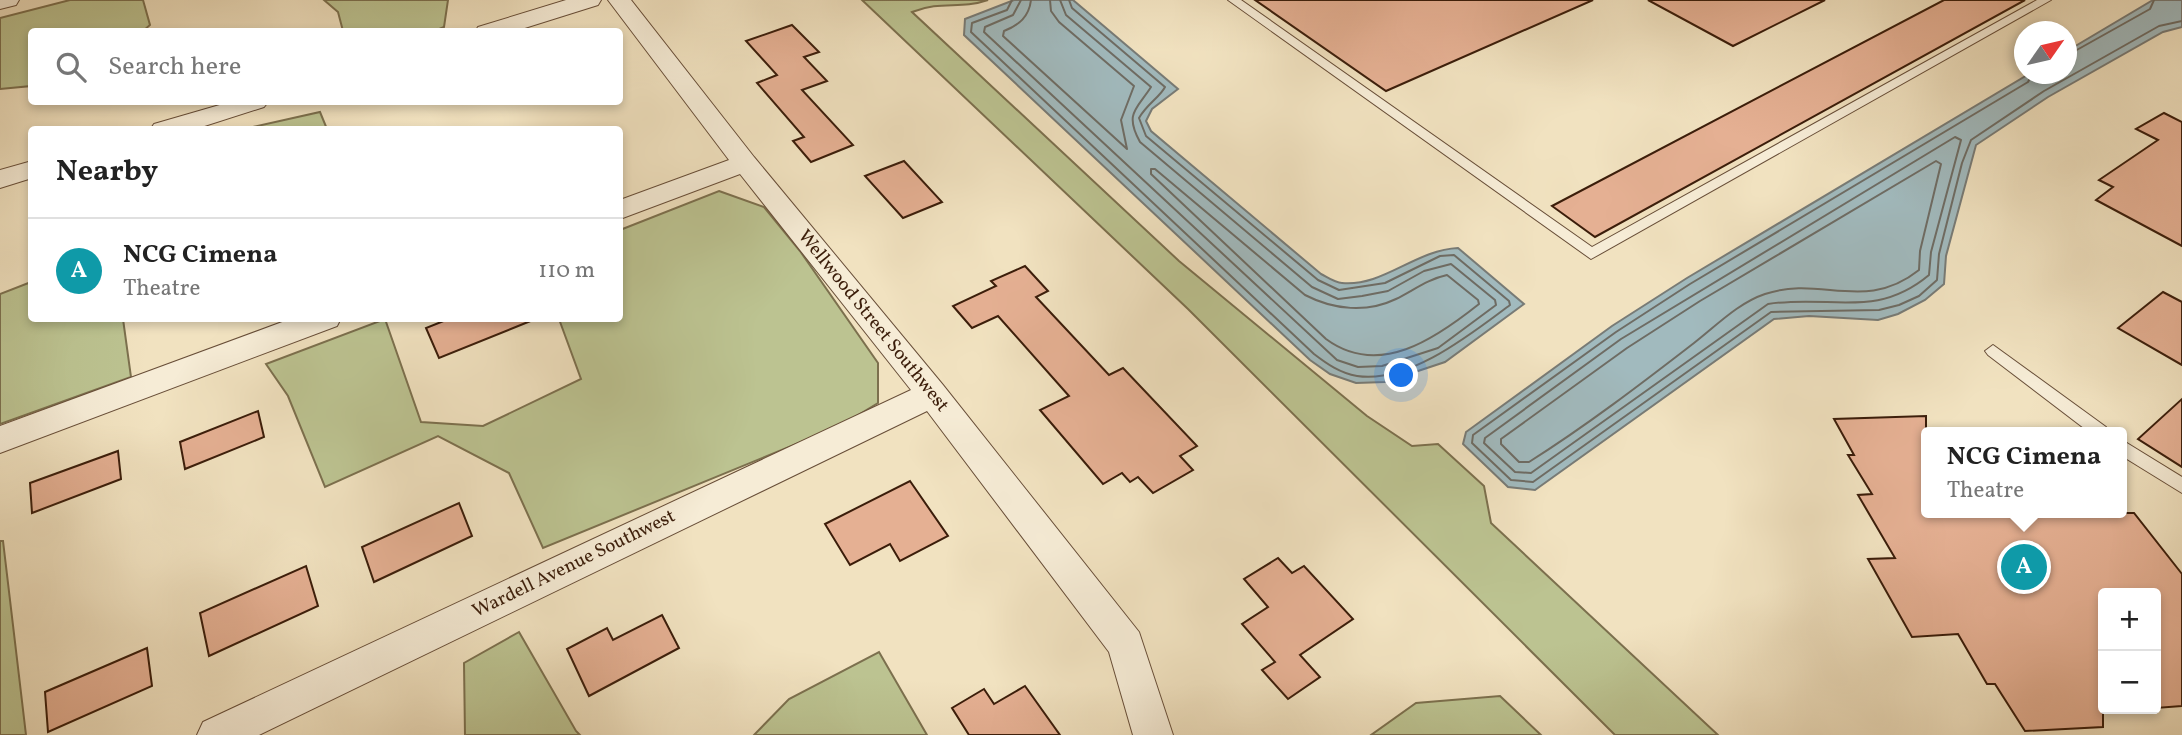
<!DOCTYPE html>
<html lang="en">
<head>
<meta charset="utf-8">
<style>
  :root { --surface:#fff; --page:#f6f6f6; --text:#222; --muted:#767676; --line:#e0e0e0; --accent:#8f2418 }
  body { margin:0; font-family:Vollkorn,serif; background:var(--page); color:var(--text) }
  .controls { position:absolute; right:21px; bottom:21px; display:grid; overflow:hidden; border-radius:7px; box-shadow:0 4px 10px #0003 }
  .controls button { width:63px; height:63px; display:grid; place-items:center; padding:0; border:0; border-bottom:2px solid var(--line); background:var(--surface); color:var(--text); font:35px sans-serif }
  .compass { position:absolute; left:2014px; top:21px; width:63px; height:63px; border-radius:50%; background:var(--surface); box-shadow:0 4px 10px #0003; rotate:56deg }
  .you { position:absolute; left:1402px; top:376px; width:24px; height:24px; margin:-18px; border:5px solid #fff; border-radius:50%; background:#1a73e8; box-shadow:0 0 0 10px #1a73e833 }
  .badge { display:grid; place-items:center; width:46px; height:46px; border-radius:50%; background:var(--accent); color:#fff; font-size:23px; font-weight:700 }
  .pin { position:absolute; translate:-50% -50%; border:4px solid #fff; box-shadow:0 2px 7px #0006 }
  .popup { position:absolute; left:1921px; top:427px; width:206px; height:91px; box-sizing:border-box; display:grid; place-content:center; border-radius:7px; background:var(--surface); filter:drop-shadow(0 2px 5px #0005); font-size:23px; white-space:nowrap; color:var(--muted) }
  .popup b { font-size:26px; color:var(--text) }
  .popup::after { content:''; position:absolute; left:50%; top:100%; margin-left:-14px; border:14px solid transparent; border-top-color:var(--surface) }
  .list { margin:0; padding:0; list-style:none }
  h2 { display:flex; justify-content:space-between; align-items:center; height:91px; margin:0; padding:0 28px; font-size:30px }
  h2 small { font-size:23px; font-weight:400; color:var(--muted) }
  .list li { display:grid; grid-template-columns:46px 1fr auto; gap:21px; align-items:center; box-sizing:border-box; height:105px; padding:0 28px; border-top:2px solid var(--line) }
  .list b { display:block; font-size:26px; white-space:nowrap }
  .list p { margin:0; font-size:23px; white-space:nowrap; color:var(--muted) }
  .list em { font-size:23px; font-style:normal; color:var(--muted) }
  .icon { flex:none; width:38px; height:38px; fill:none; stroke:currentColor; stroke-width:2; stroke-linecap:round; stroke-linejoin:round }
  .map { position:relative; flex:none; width:2182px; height:735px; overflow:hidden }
  .search { position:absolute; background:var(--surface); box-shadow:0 4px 10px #0003; left:28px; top:28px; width:595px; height:77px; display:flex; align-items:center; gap:18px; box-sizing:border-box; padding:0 24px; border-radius:7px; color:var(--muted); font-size:26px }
  .panel { position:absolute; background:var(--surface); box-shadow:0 4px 10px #0003; left:28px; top:126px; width:595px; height:196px; border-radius:7px }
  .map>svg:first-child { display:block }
  .green { fill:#bcc391; stroke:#7c704e; stroke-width:2 }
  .water { fill:#a1babe; stroke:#787b76; stroke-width:2 }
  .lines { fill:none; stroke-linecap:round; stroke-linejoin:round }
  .shore { stroke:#6e6c64; stroke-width:2 }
  .building { fill:#e5b093; stroke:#3b1d0a; stroke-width:2 }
  .service-casing { stroke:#684e38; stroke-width:2 }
  .minor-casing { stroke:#684e38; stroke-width:2 }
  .service { fill:#f6ecd6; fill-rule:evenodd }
  .minor { fill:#f6ecd6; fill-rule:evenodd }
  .labels { text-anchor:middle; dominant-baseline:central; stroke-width:6; stroke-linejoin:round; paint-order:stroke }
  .street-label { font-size:19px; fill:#3b1d0a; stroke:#f6ecd6 }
</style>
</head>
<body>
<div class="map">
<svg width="2182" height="735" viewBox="0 0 2182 735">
  <rect width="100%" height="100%" fill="#f1e2c0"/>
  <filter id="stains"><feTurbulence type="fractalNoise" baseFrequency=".00286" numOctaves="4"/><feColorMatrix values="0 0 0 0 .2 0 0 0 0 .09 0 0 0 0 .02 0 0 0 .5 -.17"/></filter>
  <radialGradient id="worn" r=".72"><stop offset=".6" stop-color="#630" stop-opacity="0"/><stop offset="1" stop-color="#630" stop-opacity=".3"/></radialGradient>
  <g class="green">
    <path d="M70,0H143L150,25L143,31L32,32L31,86L0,89V18Z"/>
    <path d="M324,0H448L444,27L432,32L343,31L338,12Z"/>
    <path d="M862,0H988C959,10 943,0 912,12L1179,261L1367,416L1412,446L1438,444L1484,486L1491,523L1718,735H1615L1188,309Z"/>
    <path d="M320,112L327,129H244Z"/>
    <path d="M719,191L764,207L800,251L878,363V403L840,426L543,548L509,473L438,436L325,487L288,396L266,364L385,319L421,422L483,426L581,379L559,319L620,318V230Z"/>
    <path d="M31,282L32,318L123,319L131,377L0,424V294Z"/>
    <path d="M0,541H3L26,735H0Z"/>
    <path d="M519,632L576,731L580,735H465L464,663Z"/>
    <path d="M879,652L927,735H754L789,699Z"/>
    <path d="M1500,696L1541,735H1371L1416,703Z"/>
  </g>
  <g class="water">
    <path d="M1014,0H1073L1178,89L1152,109L1146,121L1151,131L1321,274C1327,277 1335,283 1342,283C1383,287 1415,250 1458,248L1524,304L1445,362L1385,382L1356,383L1330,374L1310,360L964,35L965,19Z"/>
    <path d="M2153,0H2182V27L2163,32L2048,97L1976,145L1946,256L1944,284L1925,300L1898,314L1878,320L1809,316L1774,319L1535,490L1508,487L1463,444L1466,432L1612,326L1687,278L2029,74H2066L2067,51Z"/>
  </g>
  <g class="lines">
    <g class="shore">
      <path d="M1012,0L1007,10L972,23L971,32L1314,354C1327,364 1340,373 1357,376C1409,384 1471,334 1510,305L1509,301L1454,255L1440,256L1385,283L1339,290L1318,280L1146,136L1139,118C1147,104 1160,97 1165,87L1072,8L1069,0"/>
      <path d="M1021,0L1013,15L985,27L984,32L1337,360L1358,367L1382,366L1438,348L1496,305L1495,300L1451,264L1424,271L1388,291L1362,296L1338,299L1312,287L1140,142C1124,113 1137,109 1151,87L1066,15L1060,0"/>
      <path d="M1031,0C1029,17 1019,25 1004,31L1003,36L1127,149L1121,120L1134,86L1059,22L1051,11L1050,0"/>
      <path d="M2066,56L2150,9L2154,0"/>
      <path d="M2032,74L2028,82L1690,284L1616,332L1473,435L1472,443L1511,480L1533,482L1771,312L1879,310L1899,305L1919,296L1937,280L1939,254L1962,163L1971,140L2044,91L2159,26L2182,21"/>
      <path d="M1955,137L1961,140L1931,252L1929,275C1875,320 1831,294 1768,304L1531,473L1515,472L1484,443L1485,438L1621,339Z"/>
      <path d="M1936,161L1941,164L1920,251L1919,270C1865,313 1821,275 1765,294C1738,303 1716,326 1694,343C1641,384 1586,426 1529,462H1519L1501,444V439L1627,348L1700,301Z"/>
      <path d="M1151,169H1155L1305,295C1334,310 1367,313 1396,299C1414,290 1428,279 1447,275L1478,300L1479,304C1435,339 1379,378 1326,339L1151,174Z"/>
    </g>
  </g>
  <g class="building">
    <path d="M1255,0H1593L1386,91Z"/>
    <path d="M1648,0H1825L1733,46Z"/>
    <path d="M1944,0H2025L1595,237L1552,206Z"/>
    <path d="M792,25L819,52L804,57L827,81L802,90L853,145L811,162L793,141L804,137L757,83L777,75L746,41Z"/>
    <path d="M2164,113L2182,122V246L2096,200L2113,187L2099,180L2158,140L2136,129Z"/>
    <path d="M904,161L942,202L903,218L865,176Z"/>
    <path d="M1025,266L1048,291L1036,297L1109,375L1123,368L1197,446L1180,456L1193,470L1153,493L1138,477L1130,482L1122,473L1103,484L1040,410L1069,396L998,316L972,328L953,306L996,286L991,281Z"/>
    <path d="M2163,292L2182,302V365L2118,328Z"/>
    <path d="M451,318H533V320L439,358L426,328Z"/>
    <path d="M2182,399V467L2138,439Z"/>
    <path d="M258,411L264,437L185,469L180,442Z"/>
    <path d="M1926,416V513H2134L2182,574V706L2156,708V593H2103V727L2025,731L1995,684H1987L1958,634L1912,637L1868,559L1895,558L1858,495L1872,494L1848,455H1854L1834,419Z"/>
    <path d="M118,451L121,479L32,513L30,483Z"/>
    <path d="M910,481L948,536L900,561L890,544L850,565L825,524Z"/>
    <path d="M459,503L472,536L374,582L362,547Z"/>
    <path d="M1278,558L1292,573L1304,566L1353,619L1300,655L1320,677L1288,699L1262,670L1275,662L1242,624L1268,607L1244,579Z"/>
    <path d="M306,566L318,606L209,656L200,613Z"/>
    <path d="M662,615L679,648L589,696L567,649L607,628L613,640Z"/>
    <path d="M147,648L152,686L48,732L45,692Z"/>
    <path d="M1025,686L1060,735H969L952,708L984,689L994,704Z"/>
  </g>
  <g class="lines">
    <defs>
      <g id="service">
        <path d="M1228,0H1241L1592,247L2037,0H2051L1591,259Z"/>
        <path d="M1993,345L2106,427L2108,432H2089L1988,355L1985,351Z"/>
        <path d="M2122,440L2182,477V493L2122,456Z"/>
      </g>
      <g id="minor">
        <path d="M0,0H19L16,5L0,9Z"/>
        <path d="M566,0H601L598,5L512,32H475L478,27Z"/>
        <path d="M608,0H631L754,157L943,385L1139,632L1173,735H1133L1109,652L927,411L259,735H197L203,722L911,390L740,174L620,219V200L729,160Z"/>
        <path d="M230,102H268L264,107L192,130H150L154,124Z"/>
        <path d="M32,161V178L0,188V170Z"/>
        <path d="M293,318H341L337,326L0,453V426Z"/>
      </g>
    </defs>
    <use href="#service" class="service-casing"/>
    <use href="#minor" class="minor-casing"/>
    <use href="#service" class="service"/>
    <use href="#minor" class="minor"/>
  </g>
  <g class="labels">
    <g class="street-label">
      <text transform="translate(873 321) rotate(51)">Wellwood Street Southwest</text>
      <text transform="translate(574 564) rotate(-26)">Wardell Avenue Southwest</text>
    </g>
  </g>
  <rect width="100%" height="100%" filter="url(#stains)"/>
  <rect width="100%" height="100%" fill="url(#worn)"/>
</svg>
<div class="controls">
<button>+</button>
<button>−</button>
</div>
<svg class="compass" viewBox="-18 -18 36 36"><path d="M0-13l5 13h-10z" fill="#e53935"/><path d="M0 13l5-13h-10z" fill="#767676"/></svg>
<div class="you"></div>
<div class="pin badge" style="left:2024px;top:567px;background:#0f9aa8">A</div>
<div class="popup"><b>NCG Cimena</b>Theatre</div>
<div class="search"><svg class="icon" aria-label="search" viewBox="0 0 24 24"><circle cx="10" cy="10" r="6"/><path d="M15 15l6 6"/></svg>Search here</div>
<section class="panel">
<h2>Nearby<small></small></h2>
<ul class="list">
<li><span class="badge" style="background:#0f9aa8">A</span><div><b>NCG Cimena</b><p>Theatre</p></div><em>110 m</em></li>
</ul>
</section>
</div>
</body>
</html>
